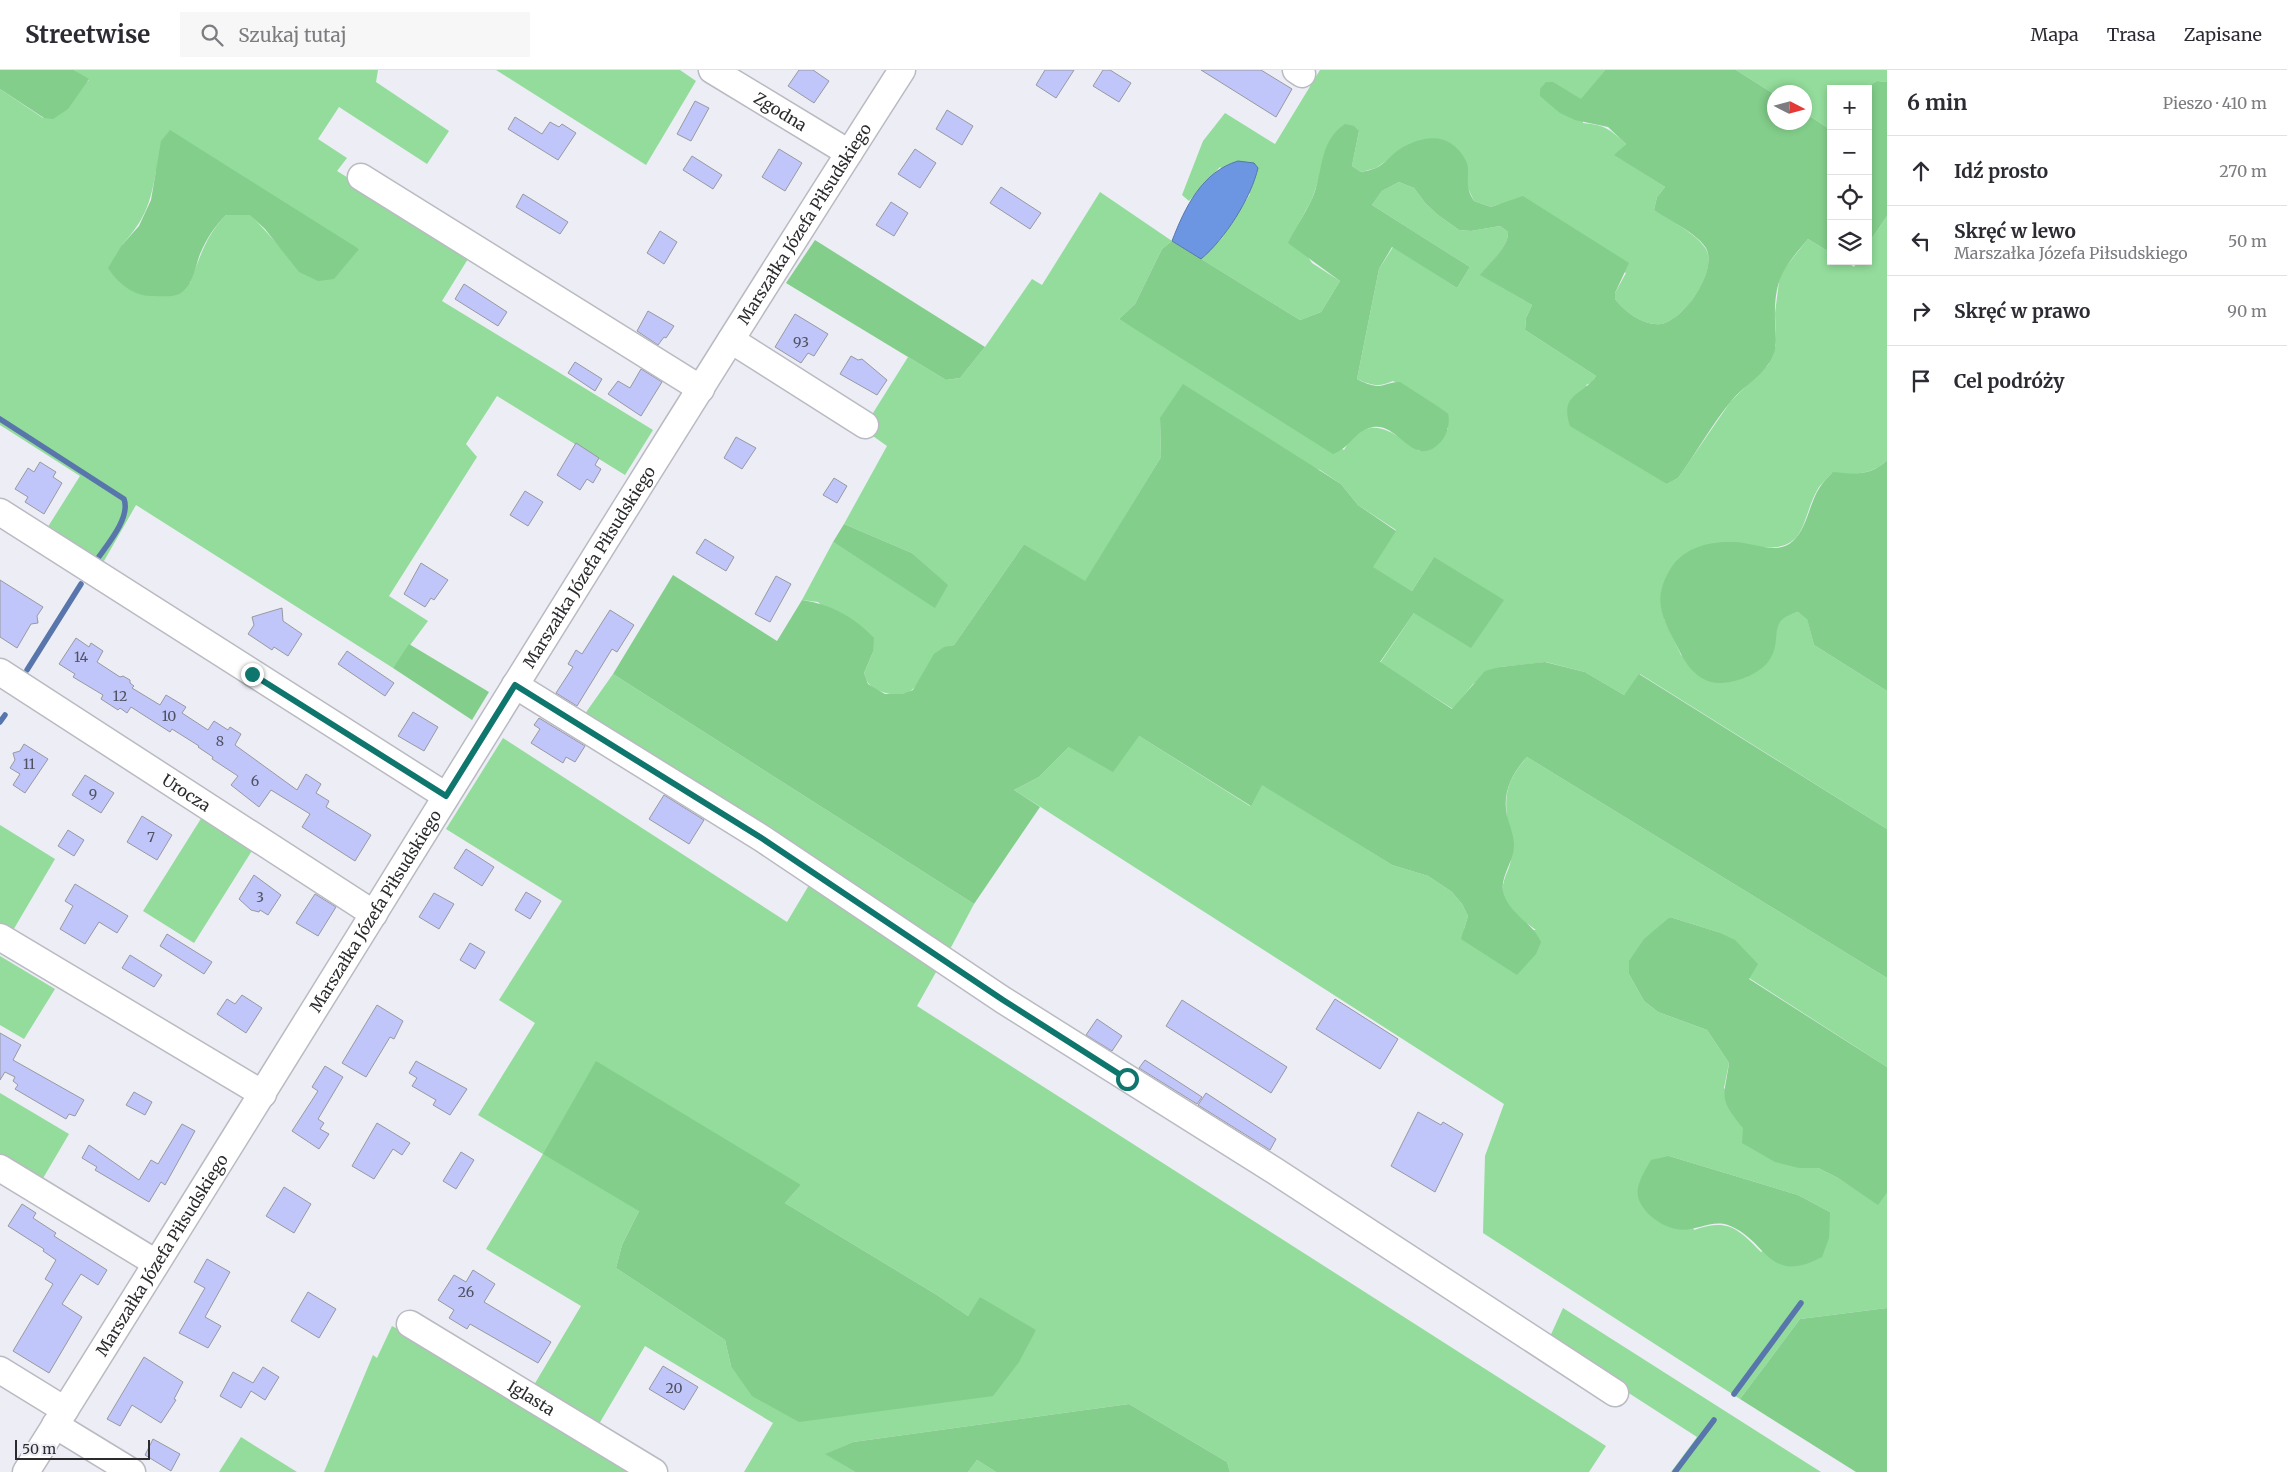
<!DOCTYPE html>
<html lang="pl">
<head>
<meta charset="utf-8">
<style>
  :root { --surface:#fff; --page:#f7f7f7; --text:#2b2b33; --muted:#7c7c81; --line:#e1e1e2 }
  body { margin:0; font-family:Merriweather,serif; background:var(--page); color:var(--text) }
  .controls { position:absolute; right:15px; top:15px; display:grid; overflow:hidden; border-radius:0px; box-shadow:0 2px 8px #0003 }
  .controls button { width:45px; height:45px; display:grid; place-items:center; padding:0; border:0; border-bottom:1px solid var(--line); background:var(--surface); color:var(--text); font:25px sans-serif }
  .compass { position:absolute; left:1767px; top:15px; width:45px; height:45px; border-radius:50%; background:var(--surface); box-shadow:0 2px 8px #0003; rotate:96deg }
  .scale { position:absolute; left:15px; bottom:12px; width:135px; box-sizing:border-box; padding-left:5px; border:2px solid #2b2b2e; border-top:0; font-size:14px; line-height:18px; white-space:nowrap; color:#2b2b2e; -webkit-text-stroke:4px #ecedf5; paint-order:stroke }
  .stop { position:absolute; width:15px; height:15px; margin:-11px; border:4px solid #0f766e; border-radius:50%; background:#fff }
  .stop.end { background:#0f766e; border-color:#fff; box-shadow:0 1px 5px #0008 }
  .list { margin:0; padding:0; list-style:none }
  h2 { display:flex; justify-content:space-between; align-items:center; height:65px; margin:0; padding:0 20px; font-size:21px }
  h2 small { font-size:16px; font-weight:400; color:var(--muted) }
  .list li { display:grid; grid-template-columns:32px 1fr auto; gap:15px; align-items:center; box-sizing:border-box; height:70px; padding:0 20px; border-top:1px solid var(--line) }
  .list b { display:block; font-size:19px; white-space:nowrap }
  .list p { margin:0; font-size:16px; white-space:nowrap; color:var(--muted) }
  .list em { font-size:16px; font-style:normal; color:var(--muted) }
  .icon { flex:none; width:28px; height:28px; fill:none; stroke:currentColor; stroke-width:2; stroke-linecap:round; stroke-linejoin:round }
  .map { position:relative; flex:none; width:1887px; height:1402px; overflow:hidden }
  header { display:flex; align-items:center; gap:30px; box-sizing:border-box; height:70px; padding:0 25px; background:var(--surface); border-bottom:1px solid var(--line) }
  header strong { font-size:24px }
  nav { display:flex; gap:28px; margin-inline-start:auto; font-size:18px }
  .search { width:350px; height:45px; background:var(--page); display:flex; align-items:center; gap:12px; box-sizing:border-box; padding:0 18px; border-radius:0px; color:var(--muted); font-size:19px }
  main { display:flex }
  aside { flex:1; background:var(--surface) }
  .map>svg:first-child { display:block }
  .green { fill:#93dc9b; fill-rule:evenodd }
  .forest { fill:#83ce8b }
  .water { fill:#6c96e1; stroke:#5876ab }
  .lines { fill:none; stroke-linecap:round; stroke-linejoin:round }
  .stream { stroke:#5876ab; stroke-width:5.5 }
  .building { fill:#c0c6f9; stroke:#9899a0 }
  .minor-casing { stroke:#b9bac2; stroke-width:29 }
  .minor { stroke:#fff; stroke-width:26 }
  .route { stroke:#0f766e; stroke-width:6 }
  .labels { text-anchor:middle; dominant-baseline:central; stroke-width:4; stroke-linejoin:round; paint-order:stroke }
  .number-label { font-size:14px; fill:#505261 }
  .street-label { font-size:16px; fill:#2b2b2e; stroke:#ecedf5 }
</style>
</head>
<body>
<header>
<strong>Streetwise</strong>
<div class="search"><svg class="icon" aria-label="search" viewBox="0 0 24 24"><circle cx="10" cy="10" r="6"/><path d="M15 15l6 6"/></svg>Szukaj tutaj</div>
<nav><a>Mapa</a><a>Trasa</a><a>Zapisane</a></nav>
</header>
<main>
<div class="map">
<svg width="1887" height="1402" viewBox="0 0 1887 1402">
  <rect width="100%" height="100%" fill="#ecedf5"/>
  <g class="green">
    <path d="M74,0H378L376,12L449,61L427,94L339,37L318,69L347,88L337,101L471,184L442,231L653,360L625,405L497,326L466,374L477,387L389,526L428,551L393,598L136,435L100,498L44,463L80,406L0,355V19L43,48L89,10ZM156,101L359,179L281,178L250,144L226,145C206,165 200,187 190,213L122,175C145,149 150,135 156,101Z"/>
    <path d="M496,0H680L696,11L646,95Z"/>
    <path d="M1320,0H1605L1581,30L1583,53C1605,55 1610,59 1626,74L1615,85L1665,117L1657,127L1654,140C1668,149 1697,164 1706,179C1718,201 1684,250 1661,254C1644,256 1625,242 1615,229V223L1626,203L1500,134L1491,137L1474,131L1467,116V108L1386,91L1376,98L1361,102L1352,96L1359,61L1319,108L1312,129L1293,164L1312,193L1340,211L1321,242L1300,250L1201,189L1222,168L1250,124L1220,97L1189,131L1182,125L1203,71L1225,43L1275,74Z"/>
    <path d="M1736,0H1887V12L1877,11L1862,19H1831V60L1805,43L1804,22H1774V24Z"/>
    <path d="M1399,112L1414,118L1425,133L1438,145L1459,160L1471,161L1500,156L1508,162C1509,177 1489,193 1481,205L1532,235L1526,248L1525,260L1596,306L1591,313L1586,315L1667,414L1678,408L1731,331L1768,295L1776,275L1775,243L1780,204L1808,169L1831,183V191H1845L1854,197L1858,191H1868V174L1887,146V390C1871,406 1855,404 1832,403C1828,407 1823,412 1819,417C1800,448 1809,482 1760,477L1664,549L1681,585L1723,613L1740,609L1760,599L1774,573L1777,556L1785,545L1798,542L1807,548L1814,575L1887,621V759L1640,604L1624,625L1585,602L1546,592L1500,597L1473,614L1453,639L1380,593L1414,543L1434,487L1412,521L1372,497L1396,460L1358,435L1341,414L1320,400L1160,348L1161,387L1085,512L1024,474L954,575C924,581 932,604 913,619C902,629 879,624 869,614C867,612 865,606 864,603L873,582L818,532L802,530L833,472L935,537L947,515L912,483L844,454L887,376L863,359L908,287L946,310L960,308L985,277L1032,209L1042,215L1100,122L1172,171L1162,179L1135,234L1119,249L1344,380C1347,375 1351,368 1356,365C1378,346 1401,369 1419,381L1448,359V343L1393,311C1378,318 1371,315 1357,309L1379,199L1393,177L1457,218L1470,197L1372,135L1382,121Z"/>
    <path d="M613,604L974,834L948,883L582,648Z"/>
    <path d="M1139,666L1250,736L1261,714L1392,795L1428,806L1452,822L1462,834L1468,846L1464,859L1536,860C1524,851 1505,838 1503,823C1501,810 1510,800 1511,789C1512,783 1510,776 1509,770C1506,732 1500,718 1527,687L1887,908V997L1749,908L1718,862L1670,847L1630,891L1629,904L1644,931L1658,942L1707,960L1729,993L1724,1018L1799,1098H1818L1838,1108L1878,1134L1887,1123V1238L1800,1249L1740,1329L1483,1163L1485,1086L1504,1034L1014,720L1039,707L1069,677ZM1669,1086L1798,1125L1830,1142L1761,1182C1738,1158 1727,1148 1694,1160Z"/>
    <path d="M503,668L787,852L812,810L940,895L917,936L1606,1376L1589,1402H1230L1227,1392L1129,1334L853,1372L826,1384L855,1402H744L773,1353L645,1276L596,1359L531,1320L581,1236L486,1179L543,1084L478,1045L535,953L499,930L562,831L446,759ZM801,1115L785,1133L937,1225L968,1246L981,1227L993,1326L731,1296L725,1270L616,1198L622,1175L639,1141Z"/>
    <path d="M202,747L253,779L194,873L143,841Z"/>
    <path d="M0,755L55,789L12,862L0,855Z"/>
    <path d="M0,886L55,919L24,969L0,955Z"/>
    <path d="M0,1023L69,1064L39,1115L0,1091Z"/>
    <path d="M1563,1238L1821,1402H1671L1697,1367L1548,1271Z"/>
    <path d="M392,1256L398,1259L636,1402H324L373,1285L377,1288Z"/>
    <path d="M241,1367L297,1402H219Z"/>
    <path d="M977,1390L996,1402H968Z"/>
  </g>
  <g class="forest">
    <path d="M0,0H74L89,9L68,39L53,49L44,48L0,19Z"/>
    <path d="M1605,0H1736L1774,24V52H1804L1805,43L1831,60V183L1808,169C1782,200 1774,209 1775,251C1775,262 1778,275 1773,285C1766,304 1745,315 1732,330C1712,354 1696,383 1678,408L1667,414L1570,356C1559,323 1583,326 1596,306L1525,260L1526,248L1532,235L1480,205C1489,193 1509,177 1508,162L1500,156L1471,161L1459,160L1438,145L1425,133L1414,118L1399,112L1382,121L1372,135L1470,197L1457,218L1392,177L1379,199L1357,309C1365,313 1375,318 1384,315C1391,313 1393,312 1400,312L1448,343C1450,351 1448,362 1443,369C1415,404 1400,352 1373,357C1352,362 1352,377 1333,384L1119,249L1135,234L1162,179L1172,171L1300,250L1321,242L1340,211L1288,173C1295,158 1305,144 1312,129C1324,102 1318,72 1345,54L1354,56L1359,61L1352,96L1361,102C1366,101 1371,100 1376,98C1385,94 1392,84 1400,79C1425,64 1451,62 1466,91C1472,104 1462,113 1474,131L1491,137L1523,126L1629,193L1615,223V229C1625,242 1644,256 1661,254C1684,250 1718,201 1706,178C1697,163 1668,150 1654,140L1657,127L1665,117L1614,85L1626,74L1608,57L1575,50L1560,43L1540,26V19L1546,12H1553L1581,29Z"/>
    <path d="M1877,11L1887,12V146L1868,174V19H1862Z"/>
    <path d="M170,60L359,179L334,209L318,211L299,202L265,159L250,145H226C214,157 207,168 200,184C195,197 194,213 182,222C175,228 161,226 152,226C133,226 118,213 108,198L122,175L139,156L151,130L161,71Z"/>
    <path d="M815,170L985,277L960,308L946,310L786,213Z"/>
    <path d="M1183,314L1341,414L1358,435L1396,461L1373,497L1412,521L1434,487L1504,530L1471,578L1414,543L1380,592L1452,639L1485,601L1500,597L1545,592L1585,602L1624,625L1639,604L1887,759V908L1527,687C1512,703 1502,723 1507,746C1510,756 1514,766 1514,776C1514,792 1498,809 1504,825C1511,845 1532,852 1541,872L1536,884L1517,905L1461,869L1468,846L1462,834L1452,822L1428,806L1392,795L1262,715L1251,736L1139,666L1113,702L1069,677L1039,707L1014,720L1040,737L974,834L613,604L673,505L777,571L802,530C831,534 854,547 874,568L873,582L864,603L868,614L885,624H902L913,620L934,584L944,577L954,575L1024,474L1085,511L1161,387L1160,348Z"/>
    <path d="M1887,390V621L1814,575L1807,549L1798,542C1766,550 1783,569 1770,589C1762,603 1738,612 1723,613C1702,614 1689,600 1680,582C1664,551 1650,531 1671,498C1684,477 1711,471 1734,472C1753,472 1777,486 1793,471C1808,457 1809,433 1820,417C1823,412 1828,407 1833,402C1855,404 1871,406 1887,390Z"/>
    <path d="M844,454L912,483L948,515L935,538L833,472Z"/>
    <path d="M409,574L489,622L472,650L393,598Z"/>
    <path d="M1670,847L1718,862L1735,870L1758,894L1749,909L1887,997V1123L1878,1135L1838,1108L1818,1098H1799L1775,1092L1742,1073L1743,1058C1718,1027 1724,1029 1729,993L1707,960L1658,942L1644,931L1629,904V891L1644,869Z"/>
    <path d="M596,991L801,1115L785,1133L937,1225L968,1246L980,1227L1036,1260L1019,1292L993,1326L799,1352L752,1326L731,1296L725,1270L616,1198L622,1175L639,1141L543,1084Z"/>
    <path d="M1669,1086L1798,1125L1830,1142L1829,1168L1822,1187C1767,1216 1768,1170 1728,1155C1710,1149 1694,1163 1676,1159C1659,1156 1634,1137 1638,1118C1640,1108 1646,1099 1651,1090Z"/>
    <path d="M1887,1238V1402H1856L1740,1329L1800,1249Z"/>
    <path d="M1129,1334L1227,1392L1230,1402H996L977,1390L968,1402H855L825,1384L853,1372Z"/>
  </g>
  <path class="water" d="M1238,91L1254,93L1258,98C1251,128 1225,169 1201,189L1172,171C1185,137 1202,102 1238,91Z"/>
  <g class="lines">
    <g class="stream">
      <path d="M0,349L124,429C131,448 106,476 96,491"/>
      <path d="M27,600L81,514"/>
      <path d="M0,652L5,645"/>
      <path d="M1734,1324L1801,1233"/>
      <path d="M1675,1402L1714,1350"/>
    </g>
  </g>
  <g class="building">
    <path d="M799,0H813L829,11L814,33L788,16Z"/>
    <path d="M1045,0H1074L1056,28L1036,15Z"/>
    <path d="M1103,0H1110L1131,13L1119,32L1093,16Z"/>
    <path d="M1201,0H1261L1292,19L1276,47Z"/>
    <path d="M695,31L709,38L691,71L677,64Z"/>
    <path d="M947,40L973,56L962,75L936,59Z"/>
    <path d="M515,47L542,64L550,52L559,57L562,54L576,63L558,90L508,59Z"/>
    <path d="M779,79L802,93L785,121L762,107Z"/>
    <path d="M915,79L936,93L920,118L898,104Z"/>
    <path d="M692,86L722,105L713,119L683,100Z"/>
    <path d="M1001,117L1041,143L1030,159L990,133Z"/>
    <path d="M523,124L568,152L560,164L516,137Z"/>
    <path d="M891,132L908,143L894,166L876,155Z"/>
    <path d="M660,161L677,172L664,194L647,183Z"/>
    <path d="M464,214L507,242L498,256L455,229Z"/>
    <path d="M648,241L674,256L666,268L664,267L658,275L637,261Z"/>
    <path d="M795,244L828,264L814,286L808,283L801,293L775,277Z"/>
    <path d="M851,286L858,290L862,289L887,310L877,325L840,304Z"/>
    <path d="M575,292L602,309L595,321L568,303Z"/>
    <path d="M641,299L662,312L641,346L608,324L618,311L630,318Z"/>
    <path d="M736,367L756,378L742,399L724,388Z"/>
    <path d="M576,373L599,388L595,395L601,399L593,413L587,409L580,420L557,405Z"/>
    <path d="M40,392L56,402L53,407L62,413L44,444L25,432L28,427L15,419L28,398L34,402Z"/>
    <path d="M834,408L847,416L837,433L823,425Z"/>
    <path d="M525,421L543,432L528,456L510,445Z"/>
    <path d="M705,469L734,487L726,501L696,483Z"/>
    <path d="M421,493L448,510L434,530L431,528L425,537L404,524Z"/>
    <path d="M776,506L791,514L770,552L755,544Z"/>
    <path d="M0,510L43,537L37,546L38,553L31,554L17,578L0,567Z"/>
    <path d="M282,538L283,551L302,564L288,586L274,577L272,580L248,564L254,555L252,547Z"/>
    <path d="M610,540L634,555L617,582L612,579L577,636L556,623L573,597L568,594L576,580L582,584Z"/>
    <path d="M76,568L89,577L91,573L103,581L97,592L120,607L123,606L130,610V613L134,616L132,618L160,635L166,625L186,637L182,643L208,660L214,651L228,660L230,657L241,664L235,675L297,720L306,704L321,714L316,723L329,731L326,737L371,765L355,791L302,757L310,744L271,720L259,737L231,715L238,706L212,689L213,687L198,677L199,676L172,659L170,662L131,637L127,643L120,638L118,640L101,629L103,625L73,607L75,604L59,594Z"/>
    <path d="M347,581L394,613L385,626L338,594Z"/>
    <path d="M413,642L438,657L424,681L398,666Z"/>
    <path d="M539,648L585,676L575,692L566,687L563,693L531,673L540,659L534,655Z"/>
    <path d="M24,674L48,689L25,723L13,715L20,704L10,698L15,690L13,683L20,681Z"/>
    <path d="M85,705L114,723L101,743L72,725Z"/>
    <path d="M664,725L704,750L689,774L649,749Z"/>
    <path d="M142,746L172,765L157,790L127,772Z"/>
    <path d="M68,760L84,770L74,786L58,776Z"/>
    <path d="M466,779L494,797L482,816L454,798Z"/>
    <path d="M254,805L281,825L268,845L260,840L259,842L251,840L239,829Z"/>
    <path d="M75,814L128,846L117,863L99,852L85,874L60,859L73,836L65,831Z"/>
    <path d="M526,822L541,831L530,849L515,840Z"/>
    <path d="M434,823L454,834L439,859L419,847Z"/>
    <path d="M315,824L336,837L318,866L296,853Z"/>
    <path d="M167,864L212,892L204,904L160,876Z"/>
    <path d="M470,873L485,882L475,899L460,890Z"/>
    <path d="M130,885L162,905L154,917L122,898Z"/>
    <path d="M242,925L262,938L246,963L217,944L227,929L235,934Z"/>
    <path d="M1335,929L1398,969L1380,999L1316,959Z"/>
    <path d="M1182,930L1287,997L1271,1023L1166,956Z"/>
    <path d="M377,935L403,951L394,969L390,967L366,1007L342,993Z"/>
    <path d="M1097,949L1122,966L1112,981L1086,965Z"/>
    <path d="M0,963L21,975L13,990L84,1030L75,1046L69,1044L66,1049L15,1019L18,1015L13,1011L15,1007L5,1002L0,1010Z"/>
    <path d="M1145,990L1202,1027L1197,1034L1139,998Z"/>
    <path d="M416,991L467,1019L450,1045L433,1035L436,1030L412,1016L417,1008L409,1003Z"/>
    <path d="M325,996L343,1007L318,1049L324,1053L320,1059L329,1064L319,1079L292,1061L318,1021L312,1017Z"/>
    <path d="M134,1022L152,1032L145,1045L126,1035Z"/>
    <path d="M1206,1023L1276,1069L1270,1080L1198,1035Z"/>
    <path d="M1418,1042L1441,1055L1443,1052L1463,1064L1435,1122L1391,1096Z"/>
    <path d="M377,1053L410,1073L402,1085L393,1079L374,1109L352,1096Z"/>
    <path d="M182,1054L195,1061L165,1115L161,1112L149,1132L95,1100L97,1097L82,1088L89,1075L139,1110L151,1090L158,1094Z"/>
    <path d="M461,1082L474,1090L456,1119L443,1111Z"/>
    <path d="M284,1117L311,1134L294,1163L266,1146Z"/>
    <path d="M22,1134L36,1143L33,1148L56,1163L54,1166L107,1200L98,1215L81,1204L62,1234L82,1247L49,1303L13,1281L53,1214L45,1209L56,1190L43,1181L44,1179L8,1156Z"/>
    <path d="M207,1189L230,1202L205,1247L221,1256L208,1278L179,1263L205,1218L194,1212Z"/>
    <path d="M473,1200L495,1214L484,1232L551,1272L538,1293L470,1254L467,1259L449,1248L454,1240L438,1230L454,1205L466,1212Z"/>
    <path d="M308,1222L336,1239L319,1268L291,1251Z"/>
    <path d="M144,1287L183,1312L174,1329L176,1330L161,1353L132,1335L120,1356L107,1349Z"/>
    <path d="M663,1296L698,1317L684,1340L649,1319Z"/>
    <path d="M263,1297L279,1307L265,1330L251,1321L241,1338L220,1326L233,1302L253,1313Z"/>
    <path d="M153,1369L180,1384L171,1401L145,1385Z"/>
  </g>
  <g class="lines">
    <defs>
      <g id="minor">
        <path id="s1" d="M712,0L849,83"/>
        <path d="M1296,0L1302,4"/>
        <path d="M361,107L701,319"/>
        <path d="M731,270L865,355"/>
        <path d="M0,442L446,726"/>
        <path id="s2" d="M0,602L374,844"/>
        <path d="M515,615L763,769L1003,930L1275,1101L1615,1323"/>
        <path d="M0,867L263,1024"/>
        <path d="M0,1098L156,1193"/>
        <path id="s3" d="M410,1254L654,1402"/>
        <path d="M0,1300L65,1340"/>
        <path d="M55,1355L132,1402"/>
        <path id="s4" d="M26,1402C319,936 605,464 902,0"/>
      </g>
    </defs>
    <use href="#minor" class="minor-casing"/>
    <use href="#minor" class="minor"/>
  </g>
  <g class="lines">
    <path class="route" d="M252,604L446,726L515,615L763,769L1003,930L1127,1009"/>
  </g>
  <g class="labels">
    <g class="number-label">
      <text x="801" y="272">93</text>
      <text x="81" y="587">14</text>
      <text x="120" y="626">12</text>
      <text x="169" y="646">10</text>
      <text x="220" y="671">8</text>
      <text x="29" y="694">11</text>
      <text x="255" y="711">6</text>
      <text x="93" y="724">9</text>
      <text x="151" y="767">7</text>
      <text x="260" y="827">3</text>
      <text x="466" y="1222">26</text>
      <text x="674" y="1318">20</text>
    </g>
    <g class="street-label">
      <text stroke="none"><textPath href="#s1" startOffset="80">Zgodna</textPath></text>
      <text stroke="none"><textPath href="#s4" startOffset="1471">Marszałka Józefa Piłsudskiego</textPath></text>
      <text stroke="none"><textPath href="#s4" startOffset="1066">Marszałka Józefa Piłsudskiego</textPath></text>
      <text stroke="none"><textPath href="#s2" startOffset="222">Urocza</textPath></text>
      <text stroke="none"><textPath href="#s4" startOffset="661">Marszałka Józefa Piłsudskiego</textPath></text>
      <text stroke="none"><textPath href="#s4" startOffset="256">Marszałka Józefa Piłsudskiego</textPath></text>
      <text stroke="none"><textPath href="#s3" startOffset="142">Iglasta</textPath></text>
    </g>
  </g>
</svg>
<div class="controls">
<button>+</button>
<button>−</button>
<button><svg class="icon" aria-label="locate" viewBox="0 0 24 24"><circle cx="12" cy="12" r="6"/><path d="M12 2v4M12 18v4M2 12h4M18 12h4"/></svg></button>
<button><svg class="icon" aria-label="layers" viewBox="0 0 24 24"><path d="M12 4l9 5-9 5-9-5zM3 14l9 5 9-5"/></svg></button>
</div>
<svg class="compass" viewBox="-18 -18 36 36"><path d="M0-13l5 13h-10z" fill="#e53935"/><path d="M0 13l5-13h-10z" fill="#7c7c81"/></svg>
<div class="scale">50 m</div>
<div class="stop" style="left:1127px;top:1009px"></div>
<div class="stop end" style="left:252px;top:604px"></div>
</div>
<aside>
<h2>6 min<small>Pieszo · 410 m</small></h2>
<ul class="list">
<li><svg class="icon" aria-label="ahead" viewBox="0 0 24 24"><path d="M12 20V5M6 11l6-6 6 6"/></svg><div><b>Idź prosto</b></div><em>270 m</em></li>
<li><svg class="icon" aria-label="left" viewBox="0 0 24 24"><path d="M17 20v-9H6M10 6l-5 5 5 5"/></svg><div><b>Skręć w lewo</b><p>Marszałka Józefa Piłsudskiego</p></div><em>50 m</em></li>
<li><svg class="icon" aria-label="right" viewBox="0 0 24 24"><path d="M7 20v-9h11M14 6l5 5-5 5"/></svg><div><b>Skręć w prawo</b></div><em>90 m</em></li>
<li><svg class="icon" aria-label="arrive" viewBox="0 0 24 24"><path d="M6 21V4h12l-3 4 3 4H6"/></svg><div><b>Cel podróży</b></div></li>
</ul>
</aside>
</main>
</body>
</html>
